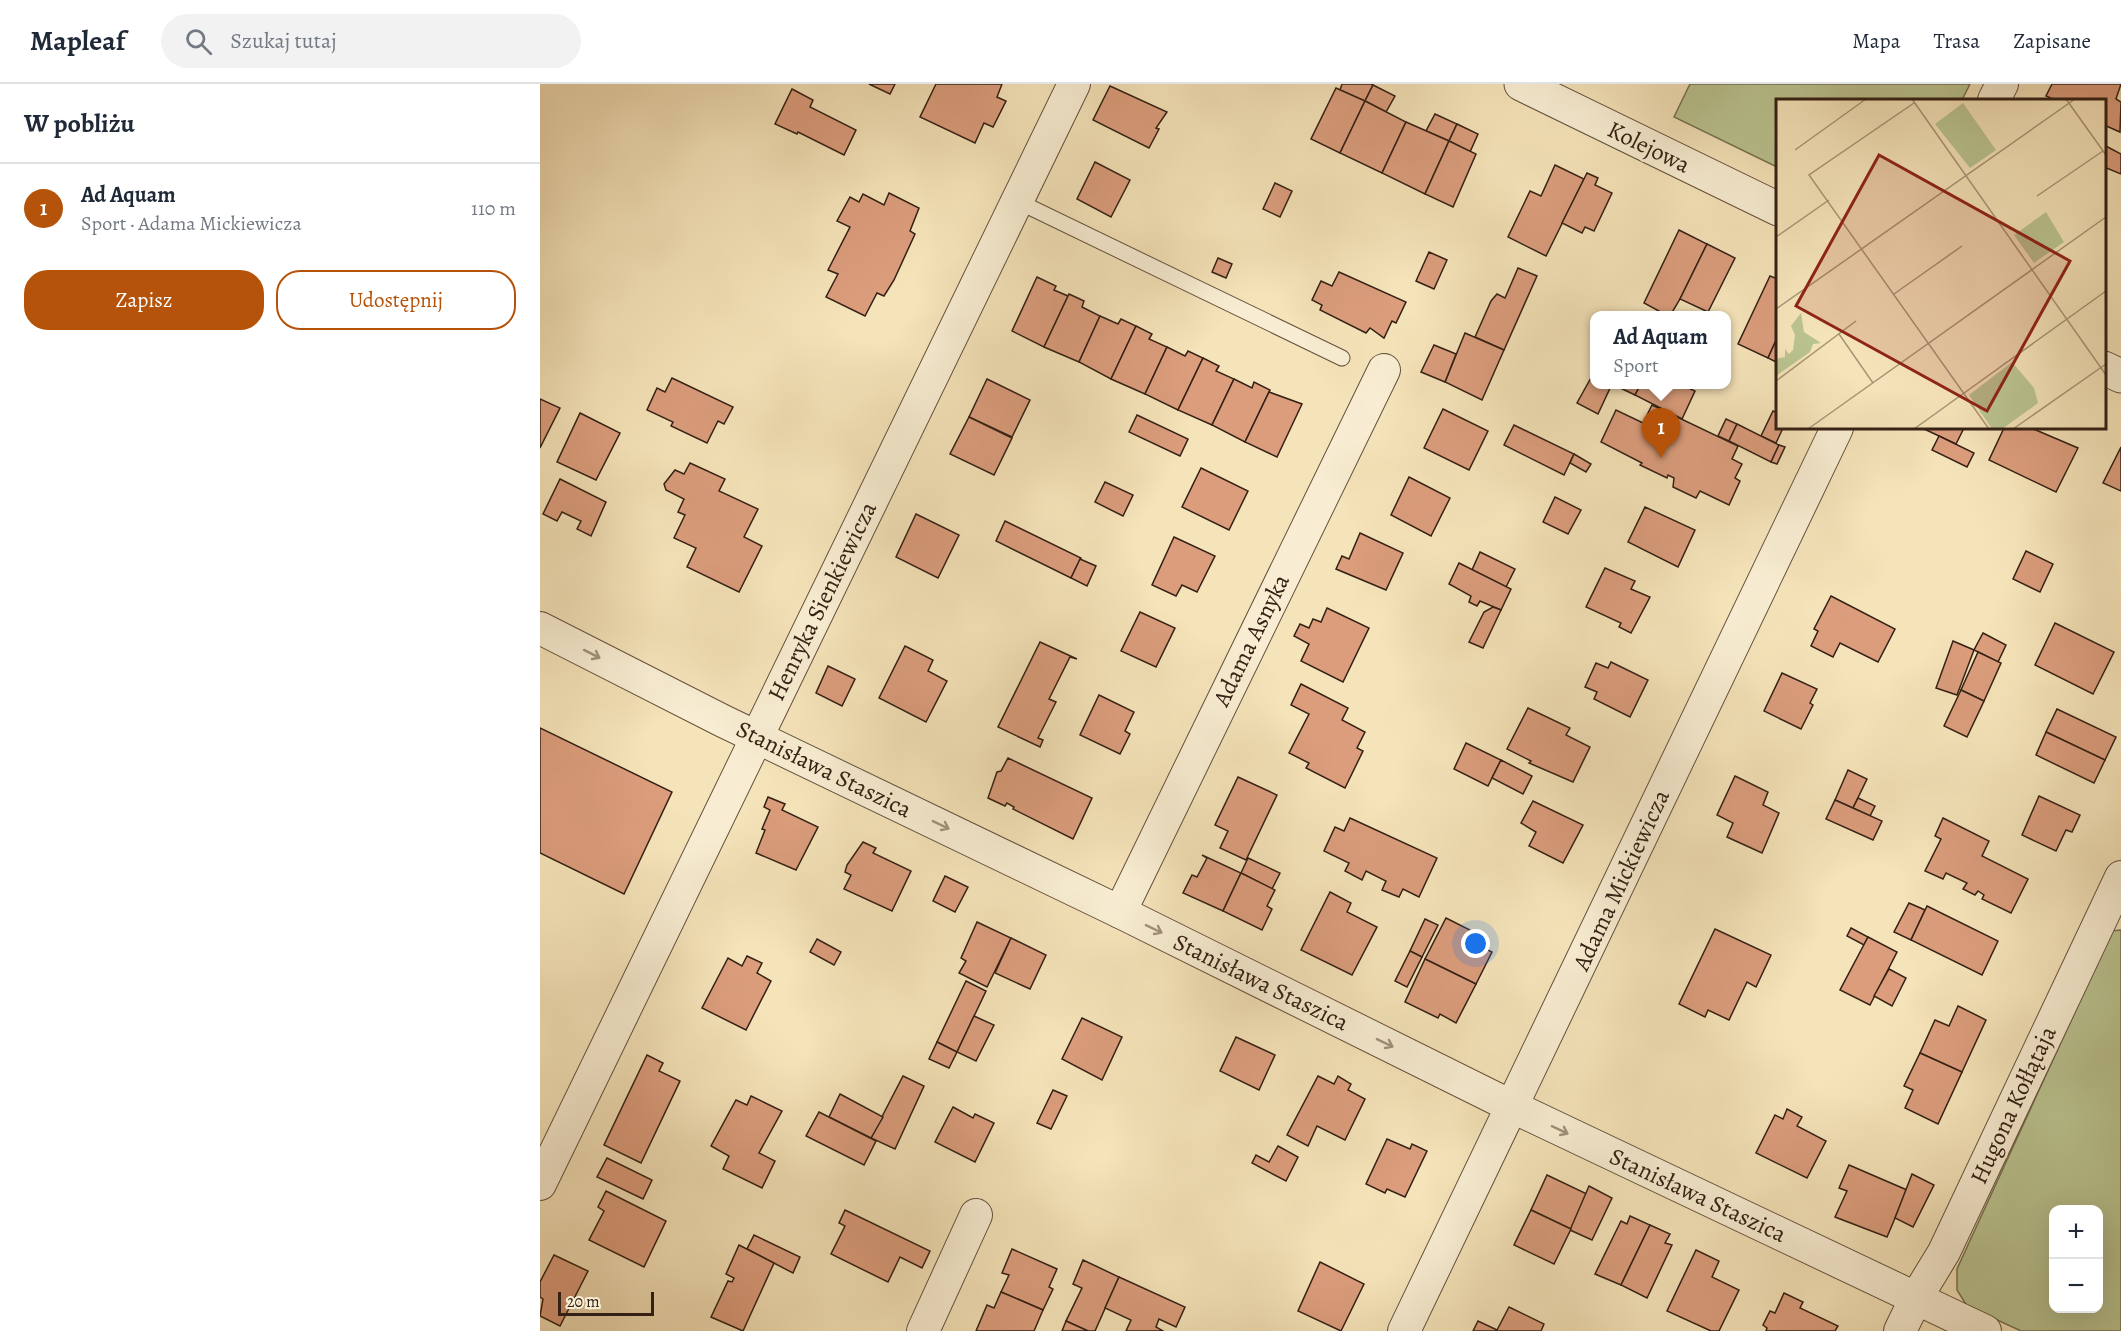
<!DOCTYPE html>
<html lang="pl">
<head>
<meta charset="utf-8">
<style>
  :root { --surface:#fff; --page:#f2f2f3; --text:#1f2937; --muted:#747a83; --line:#e0e1e3; --accent:#b45309 }
  body { margin:0; font-family:Alegreya,serif; background:var(--page); color:var(--text) }
  .controls { position:absolute; right:18px; bottom:18px; display:grid; overflow:hidden; border-radius:12px; box-shadow:0 6px 24px #0002 }
  .controls button { width:54px; height:54px; display:grid; place-items:center; padding:0; border:0; border-bottom:2px solid var(--line); background:var(--surface); color:var(--text); font:30px sans-serif }
  .scale { position:absolute; left:18px; bottom:15px; width:96px; box-sizing:border-box; padding-left:6px; border:3px solid #342014; border-top:0; font-size:16px; line-height:21px; white-space:nowrap; color:#342014; -webkit-text-stroke:4px #f8edd2; paint-order:stroke }
  .you { position:absolute; left:936px; top:860px; width:21px; height:21px; margin:-15px; border:4px solid #fff; border-radius:50%; background:#1a73e8; box-shadow:0 0 0 9px #1a73e833 }
  .badge { display:grid; place-items:center; width:39px; height:39px; border-radius:50%; background:var(--accent); color:#fff; font-size:20px; font-weight:700 }
  .pin { position:absolute; translate:-50% -50px; filter:drop-shadow(0 2px 3px #0008) }
  .pin::after { content:''; position:absolute; top:32px; width:21px; height:18px; background:inherit; clip-path:polygon(0 0,100% 0,50% 100%) }
  .popup { position:absolute; left:1050px; top:227px; width:141px; height:78px; box-sizing:border-box; display:grid; place-content:center; border-radius:12px; background:var(--surface); filter:drop-shadow(0 2px 4px #0005); font-size:20px; white-space:nowrap; color:var(--muted) }
  .popup b { font-size:22px; color:var(--text) }
  .popup::after { content:''; position:absolute; left:50%; top:100%; margin-left:-12px; border:12px solid transparent; border-top-color:var(--surface) }
  .list { margin:0; padding:0; list-style:none }
  h2 { display:flex; justify-content:space-between; align-items:center; height:78px; margin:0; padding:0 24px; font-size:26px }
  h2 small { font-size:20px; font-weight:400; color:var(--muted) }
  .list li { display:grid; grid-template-columns:39px 1fr auto; gap:18px; align-items:center; box-sizing:border-box; height:90px; padding:0 24px; border-top:2px solid var(--line) }
  .list b { display:block; font-size:22px; white-space:nowrap }
  .list p { margin:0; font-size:20px; white-space:nowrap; color:var(--muted) }
  .list em { font-size:20px; font-style:normal; color:var(--muted) }
  .actions { display:flex; gap:12px; padding:18px 24px }
  .actions a { flex:1; padding:14px 0; border:2px solid var(--accent); border-radius:24px; text-align:center; font-size:21px; color:var(--accent) }
  .actions .main { background:var(--accent); color:#fff }
  .icon { flex:none; width:33px; height:33px; fill:none; stroke:currentColor; stroke-width:2; stroke-linecap:round; stroke-linejoin:round }
  .map { position:relative; flex:none; width:1581px; height:1247px; overflow:hidden }
  header { display:flex; align-items:center; gap:36px; box-sizing:border-box; height:84px; padding:0 30px; background:var(--surface); border-bottom:2px solid var(--line) }
  header strong { font-size:28px }
  nav { display:flex; gap:33px; margin-inline-start:auto; font-size:21px }
  .search { width:420px; height:54px; background:var(--page); display:flex; align-items:center; gap:15px; box-sizing:border-box; padding:0 21px; border-radius:33px; color:var(--muted); font-size:22px }
  main { display:flex }
  aside { flex:1; background:var(--surface) }
  .map>svg:first-child { display:block }
  .green { fill:#bac491; stroke:#777252; stroke-width:1.5; fill-rule:evenodd }
  .building { fill:#db9d7c; stroke:#342014; stroke-width:1.5 }
  .lines { fill:none; stroke-linecap:round; stroke-linejoin:round }
  .service-casing { stroke:#64513d; stroke-width:17 }
  .minor-casing { stroke:#64513d; stroke-width:34 }
  .tertiary-casing { stroke:#64513d; stroke-width:35 }
  .service { stroke:#f8edd2; stroke-width:15 }
  .minor { stroke:#f8edd2; stroke-width:32 }
  .tertiary { stroke:#f8edd2; stroke-width:33 }
  .oneway { stroke:#a0917c }
  .labels { text-anchor:middle; dominant-baseline:central; stroke-width:5; stroke-linejoin:round; paint-order:stroke }
  .street-label { font-size:24px; fill:#342014; stroke:#f8edd2 }
  .inset-road { fill:none; stroke:#a89577; stroke-width:1.5 }
  .view { fill:#8f2418; fill-opacity:0.15; stroke:#8f2418; stroke-width:3 }
  .inset-edge { fill:none; stroke:#342014; stroke-width:3 }
</style>
</head>
<body>
<header>
<strong>Mapleaf</strong>
<div class="search"><svg class="icon" aria-label="search" viewBox="0 0 24 24"><circle cx="10" cy="10" r="6"/><path d="M15 15l6 6"/></svg>Szukaj tutaj</div>
<nav><a>Mapa</a><a>Trasa</a><a>Zapisane</a></nav>
</header>
<main>
<aside>
<h2>W pobliżu<small></small></h2>
<ul class="list">
<li><span class="badge">1</span><div><b>Ad Aquam</b><p>Sport · Adama Mickiewicza</p></div><em>110 m</em></li>
</ul>
<div class="actions"><a class="main">Zapisz</a><a>Udostępnij</a></div>
</aside>
<div class="map">
<svg width="1581" height="1247" viewBox="0 0 1581 1247">
  <rect width="100%" height="100%" fill="#f5e3b9"/>
  <filter id="stains"><feTurbulence type="fractalNoise" baseFrequency=".00333" numOctaves="4"/><feColorMatrix values="0 0 0 0 .2 0 0 0 0 .09 0 0 0 0 .02 0 0 0 .5 -.17"/></filter>
  <radialGradient id="worn" r=".72"><stop offset=".6" stop-color="#630" stop-opacity="0"/><stop offset="1" stop-color="#630" stop-opacity=".3"/></radialGradient>
  <g class="green">
    <path d="M1150,0H1430L1422,16H1238L1237,83L1134,33Z"/>
    <path d="M1581,846V1247H1481L1427,1222L1417,1206V1185L1572,847ZM1514,1126H1558V1224H1514Z"/>
  </g>
  <g class="building">
    <path d="M329,0H355L350,10Z"/>
    <path d="M396,0H462L457,13L466,17L453,43L444,39L435,59L380,33Z"/>
    <path d="M802,0H831L833,1L825,17L800,6Z"/>
    <path d="M1512,0H1581L1576,15L1581,18L1580,48L1564,41V16H1515L1506,12Z"/>
    <path d="M833,1L855,12L846,28L825,17Z"/>
    <path d="M570,2L627,28L616,44L619,45L609,64L553,36Z"/>
    <path d="M796,4L825,17L800,69L771,55Z"/>
    <path d="M252,5L273,16L270,23L316,46L304,71L258,48L257,50L235,40Z"/>
    <path d="M825,17L866,38L842,89L800,69Z"/>
    <path d="M895,30L917,40L909,57L886,47Z"/>
    <path d="M866,38L909,57L885,110L842,89Z"/>
    <path d="M917,40L938,50L930,68L909,57Z"/>
    <path d="M909,57L936,70L913,123L885,110Z"/>
    <path d="M1564,61L1581,70V90L1564,83Z"/>
    <path d="M555,78L590,96L571,133L537,115Z"/>
    <path d="M1015,81L1044,95L1006,172L968,153L990,107L1001,112Z"/>
    <path d="M1047,89L1058,94L1055,101L1072,109L1054,147L1045,143L1042,149L1022,139Z"/>
    <path d="M735,99L752,107L740,133L723,125Z"/>
    <path d="M349,109L379,124L370,147L375,150L354,196L344,212L337,209L325,232L286,213L298,190L288,186L310,143L297,137L310,113L319,118L323,110L344,121Z"/>
    <path d="M1139,146L1167,160L1140,215L1130,232H1128L1104,219Z"/>
    <path d="M1167,160L1195,174L1168,228L1140,215Z"/>
    <path d="M889,168L907,176L894,205L876,197Z"/>
    <path d="M678,174L692,180L686,194L672,188Z"/>
    <path d="M978,184L997,192L964,266L935,253L951,217L957,210L965,214Z"/>
    <path d="M799,188L866,218L856,239L852,237L844,254L830,244L826,249L780,226L782,221L772,216L781,197L792,202Z"/>
    <path d="M1230,192L1238,195V252L1228,274L1198,260Z"/>
    <path d="M497,193L516,202L514,206L528,212L504,263L472,247Z"/>
    <path d="M529,210L544,217L542,223L560,232L539,278L504,263Z"/>
    <path d="M560,232L578,240L581,235L596,242L571,295L539,278Z"/>
    <path d="M596,242L612,250L609,255L627,263L605,310L571,295Z"/>
    <path d="M925,249L964,266L942,316L905,298Z"/>
    <path d="M1238,252V279L1228,274Z"/>
    <path d="M894,261L916,270L905,298L881,288Z"/>
    <path d="M627,263L645,272L648,267L663,274L638,326L605,310Z"/>
    <path d="M663,274L679,282L676,287L694,295L672,341L638,326Z"/>
    <path d="M1052,292L1055,294V300L1071,302L1058,330L1037,319Z"/>
    <path d="M132,294L193,323L184,340L178,337L167,359L131,342L133,338L107,326L117,304L125,308Z"/>
    <path d="M447,295L490,316L472,353L429,333Z"/>
    <path d="M694,295L712,304L714,298L730,306L705,358L672,341Z"/>
    <path d="M1072,300H1101L1095,311Z"/>
    <path d="M1101,300H1116L1129,307L1132,300H1140L1155,307L1142,335L1095,311Z"/>
    <path d="M729,308L762,320L737,373L705,358Z"/>
    <path d="M0,315L20,324L0,364Z"/>
    <path d="M1112,321L1198,362L1192,375L1202,380L1195,394L1200,397L1189,421L1160,407L1156,414L1133,403L1134,394L1128,391L1127,394L1100,381L1102,379L1061,358L1076,326L1103,339Z"/>
    <path d="M903,325L948,347L929,386L884,364Z"/>
    <path d="M1233,327L1238,329V344H1243L1236,359L1221,352Z"/>
    <path d="M40,329L80,349L56,396L17,378Z"/>
    <path d="M597,331L648,355L640,372L589,348Z"/>
    <path d="M429,333L472,354L454,391L410,370Z"/>
    <path d="M1186,335L1197,340L1189,357L1178,352Z"/>
    <path d="M1197,340L1239,361L1231,378L1189,357Z"/>
    <path d="M974,341L1034,370L1024,391L964,361Z"/>
    <path d="M1382,344H1424L1416,360Z"/>
    <path d="M1464,344H1491L1538,364L1516,408L1449,376Z"/>
    <path d="M1399,352L1434,369L1427,383L1392,366Z"/>
    <path d="M1239,361L1245,363L1237,380L1231,378Z"/>
    <path d="M1581,363V407L1563,399Z"/>
    <path d="M1034,370L1051,380L1046,388L1030,379Z"/>
    <path d="M150,379L185,395L179,407L218,425L204,453L222,462L199,508L147,483L156,464L134,454L145,431L138,428L144,415L126,406L124,400L135,386L144,390Z"/>
    <path d="M661,384L708,407L689,446L642,423Z"/>
    <path d="M869,393L910,414L891,452L851,431Z"/>
    <path d="M20,395L66,418L51,452L37,445L41,437L22,428L17,437L3,430Z"/>
    <path d="M565,398L593,411L583,432L555,418Z"/>
    <path d="M1015,413L1041,426L1028,450L1003,438Z"/>
    <path d="M1105,423L1155,446L1138,483L1088,458Z"/>
    <path d="M376,430L419,451L398,494L356,473Z"/>
    <path d="M465,437L541,474L531,494L456,457Z"/>
    <path d="M820,449L863,469L846,506L796,485L802,472L809,475Z"/>
    <path d="M634,453L675,472L657,508L642,501L636,512L612,501Z"/>
    <path d="M1486,467L1513,480L1500,508L1473,495Z"/>
    <path d="M940,468L975,485L966,503L932,486Z"/>
    <path d="M540,475L556,482L547,502L531,494Z"/>
    <path d="M919,479L971,505L961,526L940,517L937,522L929,518L931,512L909,500Z"/>
    <path d="M1065,484L1095,497L1091,505L1110,513L1091,549L1079,543L1081,539L1046,523Z"/>
    <path d="M1291,512L1355,545L1338,578L1300,559L1293,573L1271,562L1278,547L1274,545Z"/>
    <path d="M953,523L961,526L943,564L929,558L944,528Z"/>
    <path d="M787,524L829,544L803,598L761,577L769,560L754,552L760,540L769,544L773,535L781,538Z"/>
    <path d="M600,528L635,544L616,583L581,567Z"/>
    <path d="M1515,539L1574,568L1553,610L1495,581Z"/>
    <path d="M1443,549L1466,561L1458,578L1434,566Z"/>
    <path d="M1413,557L1434,566L1417,611L1396,604Z"/>
    <path d="M500,558L537,575L530,573L509,615L516,618L498,654L503,656L500,663L458,643Z"/>
    <path d="M365,562L393,576L388,587L407,597L386,638L339,614Z"/>
    <path d="M1438,568L1461,579L1444,617L1421,606Z"/>
    <path d="M1071,578L1108,596L1090,633L1054,615L1057,608L1045,603L1056,579L1068,584Z"/>
    <path d="M288,582L315,595L302,622L276,609Z"/>
    <path d="M1242,589L1277,605L1270,619L1273,621L1261,645L1224,627Z"/>
    <path d="M761,600L808,624L802,636L825,648L817,664L823,667L805,704L766,684L769,679L749,669L769,630L751,621Z"/>
    <path d="M1421,606L1444,617L1427,653L1404,642Z"/>
    <path d="M559,611L594,628L585,647L590,650L580,670L540,651Z"/>
    <path d="M988,624L1030,644L1026,651L1050,663L1033,698L989,679L991,677L967,665Z"/>
    <path d="M1517,625L1576,653L1565,676L1506,648Z"/>
    <path d="M0,644L132,708L84,810L0,769Z"/>
    <path d="M1506,648L1565,676L1554,699L1496,671Z"/>
    <path d="M926,659L961,676L948,702L914,685Z"/>
    <path d="M468,674L552,714L533,755L473,725L474,723L467,719L465,722L448,714L457,688L461,687Z"/>
    <path d="M961,676L992,692L983,710L952,694Z"/>
    <path d="M1308,686L1327,695L1313,724L1295,716Z"/>
    <path d="M1195,692L1228,708L1223,721L1239,729L1222,769L1187,753L1193,739L1177,731Z"/>
    <path d="M698,693L737,711L706,776L680,764L688,747L675,741Z"/>
    <path d="M1499,712L1540,731L1532,748L1526,746L1516,767L1482,751Z"/>
    <path d="M228,713L245,720L242,726L278,743L256,786L216,769L225,746L222,745L230,726L224,723Z"/>
    <path d="M1318,714L1335,722L1330,732L1313,724Z"/>
    <path d="M1295,716L1342,737L1333,756L1286,735Z"/>
    <path d="M993,717L1043,741L1023,779L989,762L996,748L981,739Z"/>
    <path d="M810,734L897,774L879,813L863,805L859,813L842,806L846,797L826,787L822,796L805,787L809,779L784,767L795,743L804,747Z"/>
    <path d="M1403,734L1449,757L1442,772L1488,795L1471,829L1442,815L1444,811L1438,807L1435,811L1423,805L1427,799L1406,789L1403,795L1385,787L1401,755L1395,752Z"/>
    <path d="M323,758L336,764L333,769L371,787L352,827L304,805L311,791L305,788L307,781Z"/>
    <path d="M662,771L701,789L683,827L643,809L652,791L657,793L667,774Z"/>
    <path d="M708,774L740,789L732,805L701,789Z"/>
    <path d="M701,789L735,806L727,822L732,825L722,846L683,827Z"/>
    <path d="M405,792L428,803L415,828L393,817Z"/>
    <path d="M790,808L811,819L807,828L837,843L812,891L761,866Z"/>
    <path d="M1369,819L1385,826L1371,856L1354,848Z"/>
    <path d="M1387,822L1458,857L1442,891L1371,856Z"/>
    <path d="M906,834L930,846L926,855L952,868L936,900L885,875Z"/>
    <path d="M885,835L898,841L882,873L870,867Z"/>
    <path d="M437,838L471,854L447,903L419,889L426,877L421,874Z"/>
    <path d="M1311,844L1328,853L1324,861L1307,852Z"/>
    <path d="M1175,845L1231,871L1216,903L1207,898L1189,936L1168,926L1165,933L1139,920Z"/>
    <path d="M1328,853L1357,868L1330,921L1300,906Z"/>
    <path d="M471,854L506,871L490,905L455,889Z"/>
    <path d="M277,855L301,868L294,881L270,868Z"/>
    <path d="M870,867L882,873L867,903L855,897Z"/>
    <path d="M207,872L222,879L217,889L231,897L206,946L162,924L188,874L202,882Z"/>
    <path d="M885,875L936,900L916,939L900,930L898,934L865,918Z"/>
    <path d="M1349,885L1366,894L1352,922L1334,912Z"/>
    <path d="M426,897L446,907L417,968L397,958Z"/>
    <path d="M1418,922L1446,936L1422,988L1380,969L1395,936L1409,942Z"/>
    <path d="M434,932L454,941L436,977L417,968Z"/>
    <path d="M542,934L582,953L562,996L522,975Z"/>
    <path d="M696,953L735,971L719,1006L680,987Z"/>
    <path d="M397,958L417,968L409,984L389,975Z"/>
    <path d="M1380,969L1422,988L1398,1040L1365,1024L1373,1006L1364,1002Z"/>
    <path d="M107,971L123,979L119,987L140,997L101,1079L64,1061Z"/>
    <path d="M363,992L384,1002L355,1065L331,1054Z"/>
    <path d="M778,992L794,1000L798,992L811,1000L808,1006L825,1015L805,1056L777,1042L768,1062L747,1051Z"/>
    <path d="M513,1006L527,1012L511,1045L497,1039Z"/>
    <path d="M300,1010L343,1033L331,1054L289,1033Z"/>
    <path d="M211,1012L242,1027L219,1069L235,1077L222,1104L183,1085L189,1072L171,1062L196,1016L207,1021Z"/>
    <path d="M413,1023L433,1034L435,1030L454,1039L435,1078L395,1058Z"/>
    <path d="M1247,1025L1262,1033L1257,1042L1286,1057L1267,1094L1216,1069L1235,1031L1243,1035Z"/>
    <path d="M279,1028L336,1057L324,1081L266,1052Z"/>
    <path d="M847,1055L870,1065L872,1060L887,1067L865,1113L847,1105L845,1109L826,1100Z"/>
    <path d="M738,1062L758,1073L746,1097L712,1079L716,1071L729,1078Z"/>
    <path d="M67,1074L112,1096L103,1115L57,1093Z"/>
    <path d="M1309,1081L1367,1106L1347,1153L1295,1133L1307,1107L1299,1104Z"/>
    <path d="M1372,1090L1394,1101L1373,1143L1355,1134Z"/>
    <path d="M1007,1091L1047,1110L1031,1145L991,1126Z"/>
    <path d="M1049,1102L1072,1114L1052,1156L1030,1146Z"/>
    <path d="M66,1107L126,1137L104,1183L49,1156L64,1127L58,1123Z"/>
    <path d="M305,1126L390,1167L382,1184L360,1173L348,1198L291,1170L305,1142L299,1139Z"/>
    <path d="M991,1126L1031,1145L1014,1180L974,1161Z"/>
    <path d="M1090,1132L1110,1141L1081,1201L1055,1190L1081,1137L1087,1140Z"/>
    <path d="M1110,1141L1130,1150L1125,1159L1132,1161L1107,1214L1081,1201Z"/>
    <path d="M214,1151L260,1173L253,1189L207,1165Z"/>
    <path d="M199,1161L234,1179L203,1247L171,1233L188,1197L192,1198L194,1194L186,1190Z"/>
    <path d="M472,1165L517,1185L509,1203L513,1205L503,1226L461,1208L469,1191L462,1189Z"/>
    <path d="M1156,1166L1179,1177L1172,1193L1199,1206L1179,1247H1171L1127,1227Z"/>
    <path d="M14,1171L48,1187L20,1242L0,1232L3,1215L0,1213V1198Z"/>
    <path d="M543,1176L579,1193L555,1247H548L526,1237L542,1204L533,1200Z"/>
    <path d="M780,1178L824,1200L801,1247L758,1227Z"/>
    <path d="M579,1193L645,1223L636,1243L619,1235L616,1243L623,1247H586L591,1236L565,1224Z"/>
    <path d="M461,1208L503,1226L494,1247H436L447,1221L454,1224Z"/>
    <path d="M1244,1209L1263,1218L1260,1224L1298,1242L1295,1247H1226L1227,1244L1223,1241L1230,1227L1235,1229Z"/>
    <path d="M969,1223L1004,1240L1001,1247H933L938,1237L957,1246Z"/>
    <path d="M526,1237L548,1247H522Z"/>
  </g>
  <g class="lines">
    <defs>
      <path id="service" d="M477,117L802,274"/>
      <g id="minor">
        <path d="M1454,16L1462,0"/>
        <path d="M0,544L183,637L580,828L973,1023L1445,1247"/>
        <path d="M580,828L844,286"/>
        <path d="M0,1100L534,0"/>
        <path d="M383,1247L436,1131"/>
        <path d="M864,1247L1297,344"/>
        <path d="M1360,1247L1376,1214L1404,1168L1581,793"/>
      </g>
      <g id="tertiary">
        <path d="M981,0L1238,125"/>
        <path d="M1564,284L1581,292"/>
      </g>
    </defs>
    <use href="#service" class="service-casing"/>
    <use href="#minor" class="minor-casing"/>
    <use href="#tertiary" class="tertiary-casing"/>
    <use href="#service" class="service"/>
    <use href="#minor" class="minor"/>
    <use href="#tertiary" class="tertiary"/>
  </g>
  <defs><path id="oneway-shaft" d="M-6 0H5M1.5-3L5.5 0L1.5 3" fill="none" stroke-width="1.6" stroke-linecap="round" stroke-linejoin="round" transform="scale(1.5)"/></defs>
  <g class="oneway">
    <use href="#oneway-shaft" transform="translate(52 570) rotate(27)"/>
    <use href="#oneway-shaft" transform="translate(401 741) rotate(26)"/>
    <use href="#oneway-shaft" transform="translate(614 845) rotate(26)"/>
    <use href="#oneway-shaft" transform="translate(845 959) rotate(26)"/>
    <use href="#oneway-shaft" transform="translate(1020 1046) rotate(25)"/>
  </g>
  <g class="labels">
    <g class="street-label">
      <text transform="translate(1109 63) rotate(26)">Kolejowa</text>
      <text transform="translate(282 517) rotate(-64)">Henryka Sienkiewicza</text>
      <text transform="translate(711 556) rotate(-64)">Adama Asnyka</text>
      <text transform="translate(284 685) rotate(26)">Stanisława Staszica</text>
      <text transform="translate(1081 796) rotate(-65)">Adama Mickiewicza</text>
      <text transform="translate(721 898) rotate(26)">Stanisława Staszica</text>
      <text transform="translate(1473 1021) rotate(-65)">Hugona Kołłątaja</text>
      <text transform="translate(1158 1111) rotate(25)">Stanisława Staszica</text>
    </g>
  </g>
  <g transform="translate(1236 15)">
    <rect width="330" height="330" fill="#f5e3b9"/>
    <path d="M187,4L220,51L194,69L159,25ZM270,113L288,143L258,164L238,136ZM25,214L28,233L45,244L37,245L34,253L0,277V260L9,258V250L13,255L17,251L19,236L15,227ZM236,263L258,289L262,304L226,330H216L193,296Z" fill="#bac491"/>
    <path class="inset-road" d="M136,0L330,276M290,0L330,56M138,4L33,76L213,330M19,51L90,0M261,97L327,52M0,138L53,101M118,195L186,147M0,210L299,0M63,235L97,284M0,282L80,222M32,330L330,118M138,330L330,192M237,330L330,265"/>
    <path class="view" d="M103,56L294,162L211,312L20,207Z"/>
    <rect width="330" height="330" class="inset-edge"/>
  </g>
  <rect width="100%" height="100%" filter="url(#stains)"/>
  <rect width="100%" height="100%" fill="url(#worn)"/>
</svg>
<div class="controls">
<button>+</button>
<button>−</button>
</div>
<div class="scale">20 m</div>
<div class="you"></div>
<div class="pin badge" style="left:1121px;top:374px">1</div>
<div class="popup"><b>Ad Aquam</b>Sport</div>
</div>
</main>
</body>
</html>
